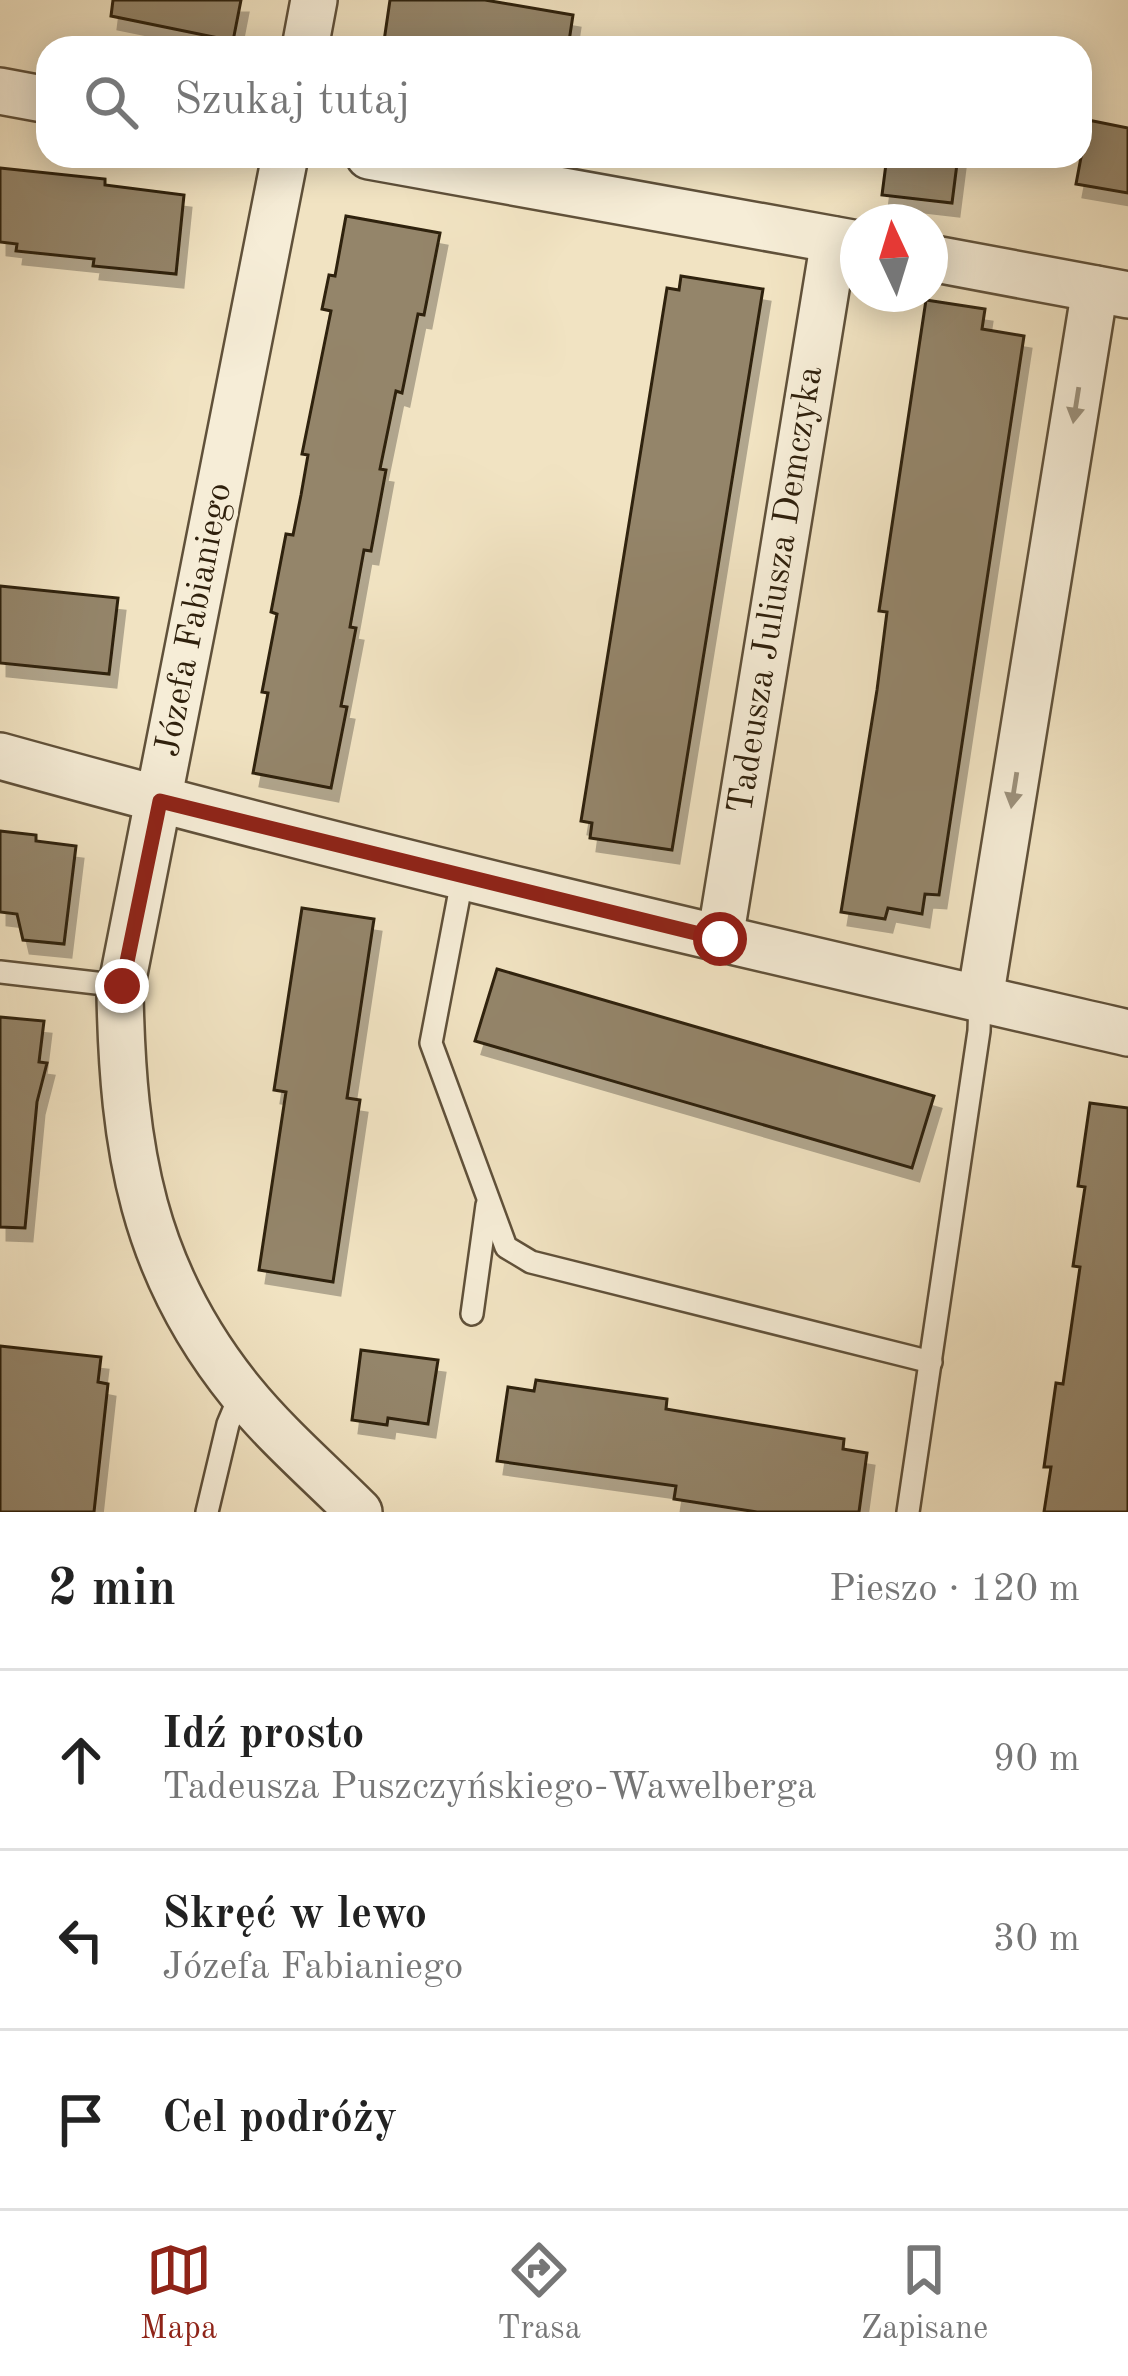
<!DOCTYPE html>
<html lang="pl">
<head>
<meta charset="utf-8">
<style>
  :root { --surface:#fff; --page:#f6f6f6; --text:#222; --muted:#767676; --line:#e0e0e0; --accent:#8f2418 }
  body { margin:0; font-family:"Old Standard TT",serif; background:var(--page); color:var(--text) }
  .compass { position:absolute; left:840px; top:204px; width:108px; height:108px; border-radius:50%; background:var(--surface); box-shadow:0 6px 30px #0003; rotate:356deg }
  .stop { position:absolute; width:36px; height:36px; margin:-27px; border:9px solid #8f2418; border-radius:50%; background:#fff }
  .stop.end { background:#8f2418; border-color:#fff; box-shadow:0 3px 12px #0008 }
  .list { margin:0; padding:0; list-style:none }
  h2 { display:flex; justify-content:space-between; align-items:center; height:156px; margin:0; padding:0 48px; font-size:51px }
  h2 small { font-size:39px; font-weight:400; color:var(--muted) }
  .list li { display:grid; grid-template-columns:78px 1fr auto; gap:36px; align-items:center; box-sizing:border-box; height:180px; padding:0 48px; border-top:3px solid var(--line) }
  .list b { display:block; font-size:45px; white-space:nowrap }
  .list p { margin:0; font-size:39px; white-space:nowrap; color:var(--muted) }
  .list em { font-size:39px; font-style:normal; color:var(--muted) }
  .icon { flex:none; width:66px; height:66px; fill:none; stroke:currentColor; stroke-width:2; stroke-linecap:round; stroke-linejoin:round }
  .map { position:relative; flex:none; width:1128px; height:1512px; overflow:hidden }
  .search { position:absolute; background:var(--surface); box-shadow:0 6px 30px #0003; left:36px; right:36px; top:36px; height:132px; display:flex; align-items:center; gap:30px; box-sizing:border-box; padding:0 42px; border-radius:36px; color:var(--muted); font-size:45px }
  .sheet { height:696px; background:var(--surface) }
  nav { display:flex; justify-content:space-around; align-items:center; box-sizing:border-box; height:168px; border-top:3px solid var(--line); background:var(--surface); font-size:33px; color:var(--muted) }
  nav a { display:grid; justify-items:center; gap:6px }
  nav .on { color:var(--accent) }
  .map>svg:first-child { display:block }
  .building { fill:#94856b; stroke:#2f200c; stroke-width:3; filter:url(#shadow) }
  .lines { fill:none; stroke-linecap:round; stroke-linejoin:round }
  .service-casing { stroke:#60513a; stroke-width:26 }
  .minor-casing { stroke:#60513a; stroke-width:50 }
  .service { stroke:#f6edd7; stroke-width:21 }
  .minor { stroke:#f6edd7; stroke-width:45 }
  .oneway { fill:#9c917c }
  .route { stroke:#8f2418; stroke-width:15 }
  .labels { text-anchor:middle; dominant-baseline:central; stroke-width:9; stroke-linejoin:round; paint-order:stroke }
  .street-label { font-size:36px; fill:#2f200c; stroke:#f6edd7 }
</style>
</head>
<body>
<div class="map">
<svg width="1128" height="1512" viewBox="0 0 1128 1512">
  <defs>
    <filter id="shadow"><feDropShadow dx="7" dy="13" stdDeviation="0" flood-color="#0004"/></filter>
  </defs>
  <rect width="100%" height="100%" fill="#f1e3c2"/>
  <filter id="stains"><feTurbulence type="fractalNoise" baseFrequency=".00167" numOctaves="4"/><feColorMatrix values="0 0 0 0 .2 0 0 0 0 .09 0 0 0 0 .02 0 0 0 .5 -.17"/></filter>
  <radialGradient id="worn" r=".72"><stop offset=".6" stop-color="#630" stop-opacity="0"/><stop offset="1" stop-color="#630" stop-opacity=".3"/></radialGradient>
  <g class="building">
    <path d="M113,0H241L233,41L111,16Z"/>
    <path d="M390,0H485L573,15L568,48H383Z"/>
    <path d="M1088,120L1128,128V193L1076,184Z"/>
    <path d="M887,156H958L952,203L882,195Z"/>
    <path d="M0,168L105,179V185L184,195L176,274L93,266L94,259L16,251L17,244L0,242Z"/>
    <path d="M346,216L440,233L424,315L418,314L402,393L396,391L380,469L386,470L371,551L364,550L350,627L356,628L341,706L347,707L331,788L253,773L268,693L262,692L277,614L271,612L286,534L293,535L301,495L308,455L302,454L331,311L322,309L329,275L335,276Z"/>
    <path d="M681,276L763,289L672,850L590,838L592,823L581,821L667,288L679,290Z"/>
    <path d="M926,300L985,309L982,329L1024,336L939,895L925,894L922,914L888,908L885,919L841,912L877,690L887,612L879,611Z"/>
    <path d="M0,586L118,598L109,674L0,663Z"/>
    <path d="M0,831L36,835V841L76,846L64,944L23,940L17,914L0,912Z"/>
    <path d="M302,908L374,919L347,1098L360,1100L333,1282L259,1270L286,1092L274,1090Z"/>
    <path d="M497,969L934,1096L912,1168L475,1041Z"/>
    <path d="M0,1017L44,1021L39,1062L47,1063L37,1102L25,1228L0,1227Z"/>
    <path d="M1090,1103L1128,1108V1512H1044L1051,1467H1044L1056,1383L1063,1384L1080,1267L1073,1266L1085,1187L1078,1186Z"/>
    <path d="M0,1346L101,1357L98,1382L108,1384L94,1512H0Z"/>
    <path d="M361,1350L438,1360L428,1424L388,1418L387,1425L352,1420Z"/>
    <path d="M536,1380L667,1399L666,1409L844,1439L843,1449L867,1453L859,1512H757L674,1499L676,1486L497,1461L508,1387L534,1391Z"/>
  </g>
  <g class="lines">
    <defs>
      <g id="service">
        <path d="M463,875L431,1043L506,1247L531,1262L931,1362"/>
        <path d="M0,972L122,986"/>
        <path d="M472,1314L487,1205"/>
        <path d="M207,1512L228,1424L241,1393"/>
        <path d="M908,1512L979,1031L980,999"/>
      </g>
      <g id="minor">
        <path d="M305,48L314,0"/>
        <path d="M0,91L48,100"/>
        <path d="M285,156L120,994C123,1148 142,1270 242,1393C277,1436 320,1473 359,1512"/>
        <path d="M369,156L858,244"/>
        <path d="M930,258L1128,295"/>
        <path d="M0,756C373,860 751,946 1128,1033"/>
        <path d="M720,939L834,240"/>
        <path d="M980,999L1095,289"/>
      </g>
    </defs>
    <use href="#service" class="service-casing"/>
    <use href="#minor" class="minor-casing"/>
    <use href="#service" class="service"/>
    <use href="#minor" class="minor"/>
  </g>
  <defs><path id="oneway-solid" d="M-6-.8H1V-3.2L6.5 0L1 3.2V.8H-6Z" transform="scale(3)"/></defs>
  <g class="oneway">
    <use href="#oneway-solid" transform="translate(1076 405) rotate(99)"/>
    <use href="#oneway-solid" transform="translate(1014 790) rotate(99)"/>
  </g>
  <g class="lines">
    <path class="route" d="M122,986L160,801L720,939"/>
  </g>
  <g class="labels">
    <g class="street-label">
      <text transform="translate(777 590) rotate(-81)">Tadeusza Juliusza Demczyka</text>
      <text transform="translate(195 620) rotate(-79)">Józefa Fabianiego</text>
    </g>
  </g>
  <rect width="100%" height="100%" filter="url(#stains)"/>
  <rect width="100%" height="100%" fill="url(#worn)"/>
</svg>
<svg class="compass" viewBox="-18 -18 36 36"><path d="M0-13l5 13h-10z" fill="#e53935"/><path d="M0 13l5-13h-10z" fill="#767676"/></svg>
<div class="stop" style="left:720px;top:939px"></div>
<div class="stop end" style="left:122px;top:986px"></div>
<div class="search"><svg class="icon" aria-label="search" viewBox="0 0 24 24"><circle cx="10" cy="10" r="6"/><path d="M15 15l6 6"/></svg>Szukaj tutaj</div>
</div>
<section class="sheet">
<h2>2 min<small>Pieszo · 120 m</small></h2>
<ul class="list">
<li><svg class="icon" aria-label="ahead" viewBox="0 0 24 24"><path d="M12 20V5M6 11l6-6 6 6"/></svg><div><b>Idź prosto</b><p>Tadeusza Puszczyńskiego-Wawelberga</p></div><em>90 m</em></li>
<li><svg class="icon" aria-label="left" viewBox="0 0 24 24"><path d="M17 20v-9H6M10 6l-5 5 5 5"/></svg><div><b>Skręć w lewo</b><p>Józefa Fabianiego</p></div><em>30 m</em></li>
<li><svg class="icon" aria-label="arrive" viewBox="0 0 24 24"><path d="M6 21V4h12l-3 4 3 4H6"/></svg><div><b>Cel podróży</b></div></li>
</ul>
</section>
<nav>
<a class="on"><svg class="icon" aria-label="map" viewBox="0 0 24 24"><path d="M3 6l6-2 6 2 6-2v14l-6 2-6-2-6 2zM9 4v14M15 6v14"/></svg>Mapa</a>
<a><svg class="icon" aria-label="directions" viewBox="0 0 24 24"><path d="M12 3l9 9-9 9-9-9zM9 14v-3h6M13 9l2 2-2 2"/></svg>Trasa</a>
<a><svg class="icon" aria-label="saved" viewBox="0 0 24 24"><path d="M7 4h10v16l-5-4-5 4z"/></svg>Zapisane</a>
</nav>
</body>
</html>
